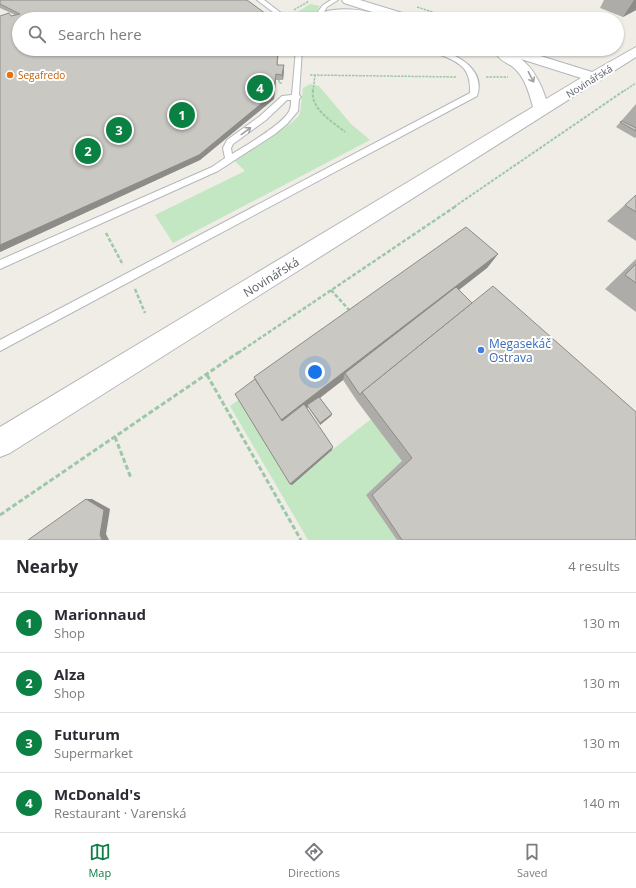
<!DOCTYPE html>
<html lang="en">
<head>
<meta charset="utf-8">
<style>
  :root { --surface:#fff; --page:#f7f7f7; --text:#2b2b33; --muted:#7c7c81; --line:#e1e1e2; --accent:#0b8043 }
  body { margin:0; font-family:"Open Sans",sans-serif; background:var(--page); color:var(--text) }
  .you { position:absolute; left:315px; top:372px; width:14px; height:14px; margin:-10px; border:3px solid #fff; border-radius:50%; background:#1a73e8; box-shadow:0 0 0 6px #1a73e833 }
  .badge { display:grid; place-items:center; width:26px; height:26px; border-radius:50%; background:var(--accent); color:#fff; font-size:13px; font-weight:700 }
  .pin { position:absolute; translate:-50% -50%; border:2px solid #fff; box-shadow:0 1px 4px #0006 }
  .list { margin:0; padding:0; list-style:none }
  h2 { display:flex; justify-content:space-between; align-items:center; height:52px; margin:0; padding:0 16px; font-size:17px }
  h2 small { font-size:13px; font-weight:400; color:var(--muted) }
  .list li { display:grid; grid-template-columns:26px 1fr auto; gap:12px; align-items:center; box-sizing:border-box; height:60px; padding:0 16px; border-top:1px solid var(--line) }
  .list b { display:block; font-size:15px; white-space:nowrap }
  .list p { margin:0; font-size:13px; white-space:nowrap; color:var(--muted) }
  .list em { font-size:13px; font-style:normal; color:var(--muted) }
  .icon { flex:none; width:22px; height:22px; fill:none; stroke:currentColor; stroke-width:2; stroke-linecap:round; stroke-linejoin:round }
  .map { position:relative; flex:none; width:636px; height:540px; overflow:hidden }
  .search { position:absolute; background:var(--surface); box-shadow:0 1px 3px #0004; left:12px; right:12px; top:12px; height:44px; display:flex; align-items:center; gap:10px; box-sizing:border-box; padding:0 14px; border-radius:22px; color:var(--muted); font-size:15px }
  .sheet { height:292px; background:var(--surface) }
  nav { display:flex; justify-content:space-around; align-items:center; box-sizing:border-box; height:56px; border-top:1px solid var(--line); background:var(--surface); font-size:11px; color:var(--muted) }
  nav a { display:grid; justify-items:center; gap:2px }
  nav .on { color:var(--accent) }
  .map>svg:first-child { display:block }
  .green { fill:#c3e6c3 }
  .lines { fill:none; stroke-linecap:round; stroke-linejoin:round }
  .service-casing { stroke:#b3b6ba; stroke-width:2 }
  .tertiary-casing { stroke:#b3b6ba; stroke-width:2 }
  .path-far3 { stroke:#9cc7a8; stroke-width:1.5; stroke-dasharray:2.5 1; stroke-linecap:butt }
  .path-far2 { stroke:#9cc7a8; stroke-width:2; stroke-dasharray:3 1.5; stroke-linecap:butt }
  .path-far1 { stroke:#9cc7a8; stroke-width:2.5; stroke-dasharray:4 2; stroke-linecap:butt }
  .path { stroke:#9cc7a8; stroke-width:3; stroke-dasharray:5 2.5; stroke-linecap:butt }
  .service { fill:#fff; fill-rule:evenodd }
  .tertiary { fill:#fff; fill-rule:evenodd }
  .wall { fill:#aeaca8 }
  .shaded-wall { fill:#8d8c88 }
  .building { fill:#cac8c3; stroke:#8d8c88 }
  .oneway { stroke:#9ea0a3 }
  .food-dot { fill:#e8710a; stroke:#fff; stroke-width:1.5 }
  .shop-dot { fill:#3f7fe0; stroke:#fff; stroke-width:1.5 }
  .labels { text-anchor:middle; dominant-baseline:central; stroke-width:4; stroke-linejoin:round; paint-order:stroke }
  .far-food-label { font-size:10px; fill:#c56008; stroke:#fff; text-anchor:start }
  .far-street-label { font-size:10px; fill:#5d6166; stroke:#fff }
  .street-label { font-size:12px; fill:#5d6166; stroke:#fff }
  .shop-label { font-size:12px; fill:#366cbe; stroke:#fff; text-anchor:start }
</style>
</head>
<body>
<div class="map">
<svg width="636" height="540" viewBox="0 0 636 540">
  <rect width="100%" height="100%" fill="#efede6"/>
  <g class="green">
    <path d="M310,4L320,6L311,19H295L291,16Z"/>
    <path d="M310,84L319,86L351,124L370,140L173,243L155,215L245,171L235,161L291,123L298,117L300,113L303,88Z"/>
    <path d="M240,399L332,450L371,419L402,461L397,540H308L230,406Z"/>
  </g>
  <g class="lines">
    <defs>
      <g id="service">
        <path d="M257,0H264L289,19H282Z"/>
        <path d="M331,0H338L327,7L324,12C340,7 372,9 386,19C370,19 355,11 339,12C329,13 322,19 312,19L323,5Z"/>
        <path d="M296,49H302L299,95L301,97L299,99L298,111L287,124L275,134L218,171L0,269V260L212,167L225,158L223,148L227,140L260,116L282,96L292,95ZM287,100H291C291,103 291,106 290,109C287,122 245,146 232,154L231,148L233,144L266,120Z"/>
        <path d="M427,49C450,49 487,67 477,96L0,351V340L470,93C471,70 462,63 441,55C436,53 431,52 427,49Z"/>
      </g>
      <g id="tertiary">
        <path d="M342,0H360L412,16L413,19H394L344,3Z"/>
        <path d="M636,47V57L10,453L0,457V427L533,107C529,93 525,77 513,67C508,63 501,61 498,56L501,53L496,49H518L592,72ZM521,59L581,78L546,99C541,84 534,69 521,59Z"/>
      </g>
    </defs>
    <use href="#service" class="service-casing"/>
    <use href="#tertiary" class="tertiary-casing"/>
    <g class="path-far3">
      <path d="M417,7L454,19"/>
      <path d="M294,10L309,1"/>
      <path d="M310,75L457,77"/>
      <path d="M486,77H508"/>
      <path d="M279,80V83H283"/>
      <path d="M313,91L315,75"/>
      <path d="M624,91L636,83"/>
    </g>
    <g class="path-far2">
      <path d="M313,90C310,109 332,121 345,132"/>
      <path d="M454,207L625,90"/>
    </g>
    <g class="path-far1">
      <path d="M106,233L123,265"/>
      <path d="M135,289L145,313"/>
      <path d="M331,290L351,312"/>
      <path d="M238,353L456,206"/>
    </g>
    <g class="path">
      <path d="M207,375L301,540"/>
      <path d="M115,437L131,478"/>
      <path d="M0,515L239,352"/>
    </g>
    <use href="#service" class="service"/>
    <use href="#tertiary" class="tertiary"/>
  </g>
  <g class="wall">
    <path d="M0,0L278,65H284V70L283,80H276L274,99L200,160L0,252V16H11L15,15L0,8Z"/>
    <path d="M604,0H636V10L623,17L600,8Z"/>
    <path d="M636,104V137L635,138L616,127Z"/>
    <path d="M636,195V241L607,221Z"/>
    <path d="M498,254L487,268L459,290L636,540H397L366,495L402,461L357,401L343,380L320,398L332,414L331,416L320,425L308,407L307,408L332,450L292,485L290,484L235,394Z"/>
    <path d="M636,259V312L605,289Z"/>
  </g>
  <g class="shaded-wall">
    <path d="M634,0H636V10L623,17Z"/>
    <path d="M278,49H279L277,70V65Z"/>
    <path d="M284,65V70L283,80L282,75Z"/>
    <path d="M276,74V80L274,99L200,160L0,252V245Z"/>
    <path d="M498,254L487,268L347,376L345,373L343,380L308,407L307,405L308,407L284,425L281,420Z"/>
    <path d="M332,414L331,416L320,425V423Z"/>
    <path d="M333,447L332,450L292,485L290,484Z"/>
    <path d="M86,499H92L110,509L106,534L109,540H102Z"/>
  </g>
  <g class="building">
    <path d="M0,0H247L273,19H19V49H278L277,65H284L282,75L276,74L273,94L199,155L0,245V16L9,13L11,16L20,14L0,4Z"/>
    <path d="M622,121L636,128V131L620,122Z"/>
    <path d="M636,195V212L625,205Z"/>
    <path d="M466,227L498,254L281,420L254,377Z"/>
    <path d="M636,264V283L625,275Z"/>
    <path d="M493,286L636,412V540H402L372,495L412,458L362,392Z"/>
    <path d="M456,287L472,303L362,392L360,395L345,373Z"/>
    <path d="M255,379L282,421L304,404L333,447L290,484L235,394Z"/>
    <path d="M319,397L332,414L320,423L307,405Z"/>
    <path d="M86,499L104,510L100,535L102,540H28Z"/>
  </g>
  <defs><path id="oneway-shaft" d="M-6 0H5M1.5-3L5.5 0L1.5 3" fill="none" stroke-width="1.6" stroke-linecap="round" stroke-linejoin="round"/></defs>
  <g class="oneway">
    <use href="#oneway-shaft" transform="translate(531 77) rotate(63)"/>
    <use href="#oneway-shaft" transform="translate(246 131) rotate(-36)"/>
  </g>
  <circle class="food-dot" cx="10" cy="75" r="4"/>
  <circle class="shop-dot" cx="481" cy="350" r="4"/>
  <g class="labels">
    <g class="far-food-label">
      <text x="18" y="75">Segafredo</text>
    </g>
    <g class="far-street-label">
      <text transform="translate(589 81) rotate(-32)">Novinářská</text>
    </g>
    <g class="street-label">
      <text transform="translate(271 277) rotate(-32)">Novinářská</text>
    </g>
    <g class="shop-label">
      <text x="489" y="343">Megasekáč<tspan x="489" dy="14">Ostrava</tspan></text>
    </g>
  </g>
</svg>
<div class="you"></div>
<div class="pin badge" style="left:182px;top:115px">1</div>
<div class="pin badge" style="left:88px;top:151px">2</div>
<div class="pin badge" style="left:119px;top:130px">3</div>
<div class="pin badge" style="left:260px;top:88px">4</div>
<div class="search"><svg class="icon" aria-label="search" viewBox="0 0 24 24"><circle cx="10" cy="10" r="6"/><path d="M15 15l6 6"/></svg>Search here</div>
</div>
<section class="sheet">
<h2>Nearby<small>4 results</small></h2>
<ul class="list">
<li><span class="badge">1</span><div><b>Marionnaud</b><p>Shop</p></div><em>130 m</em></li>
<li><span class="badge">2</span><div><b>Alza</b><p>Shop</p></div><em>130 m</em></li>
<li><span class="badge">3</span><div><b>Futurum</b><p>Supermarket</p></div><em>130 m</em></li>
<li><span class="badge">4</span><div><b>McDonald's</b><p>Restaurant · Varenská</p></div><em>140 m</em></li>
</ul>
</section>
<nav>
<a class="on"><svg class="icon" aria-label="map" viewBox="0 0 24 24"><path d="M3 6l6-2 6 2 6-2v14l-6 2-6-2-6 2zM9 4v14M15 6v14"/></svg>Map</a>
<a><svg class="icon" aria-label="directions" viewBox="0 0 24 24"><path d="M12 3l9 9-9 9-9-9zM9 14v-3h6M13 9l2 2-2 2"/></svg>Directions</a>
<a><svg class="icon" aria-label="saved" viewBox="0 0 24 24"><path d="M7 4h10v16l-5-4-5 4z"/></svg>Saved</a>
</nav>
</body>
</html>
